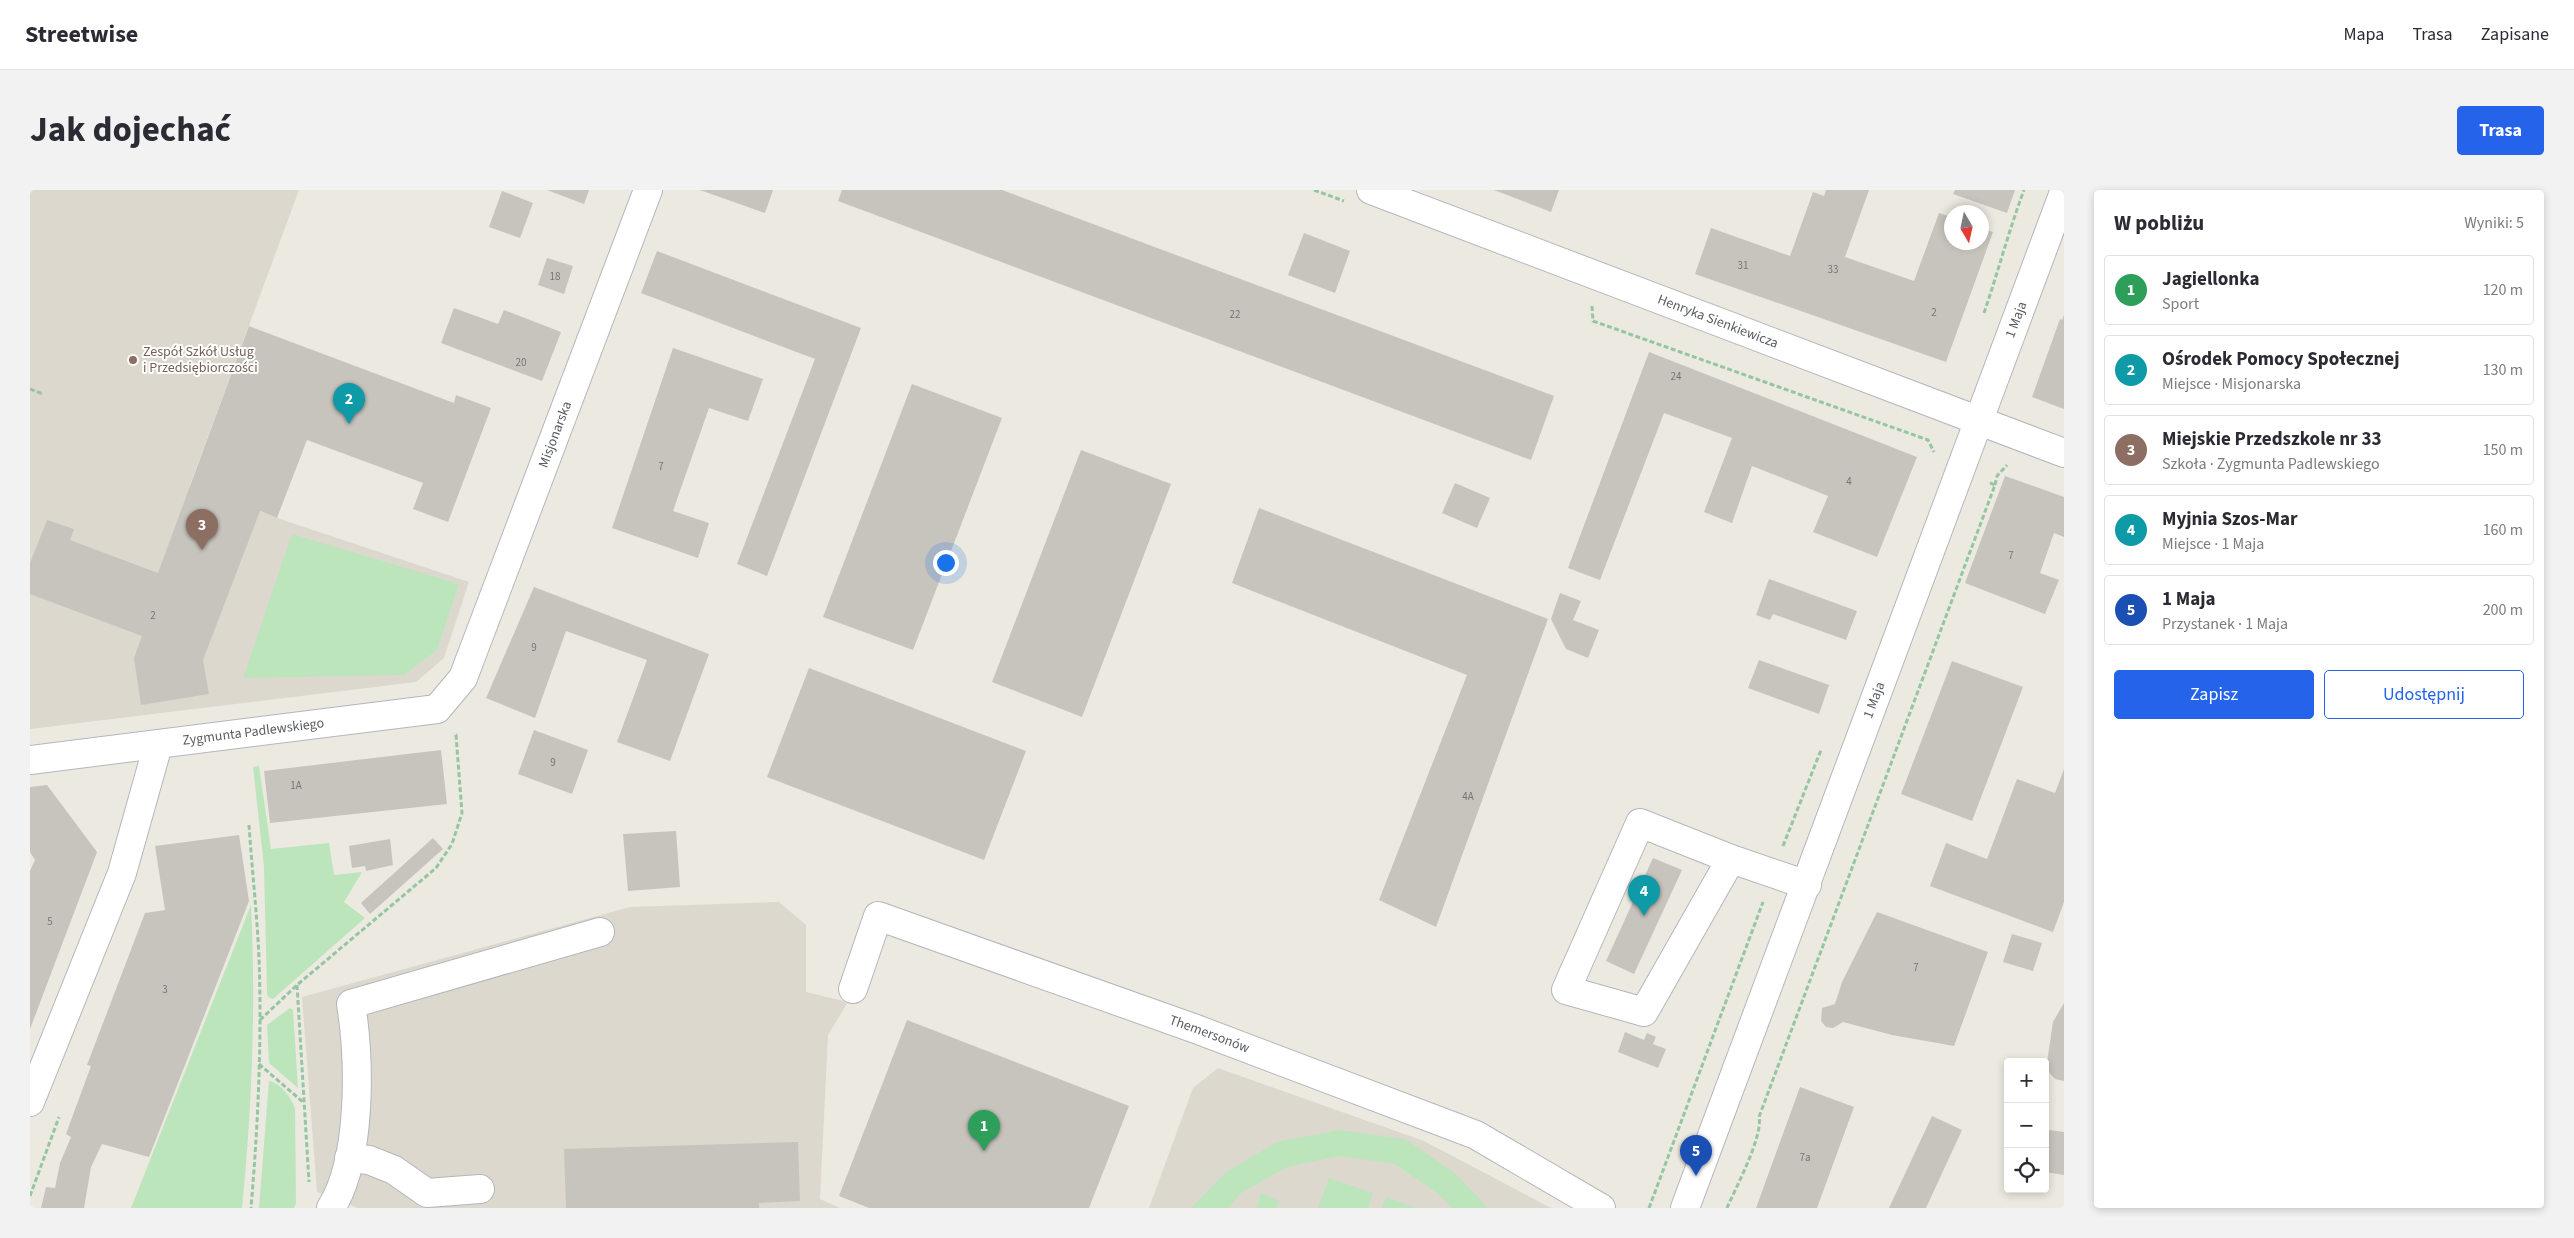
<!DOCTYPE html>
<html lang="pl">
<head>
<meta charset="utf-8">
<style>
  :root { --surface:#fff; --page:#f2f2f3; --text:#2b2b33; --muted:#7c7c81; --line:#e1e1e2; --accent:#2563eb }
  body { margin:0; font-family:"Source Sans 3",sans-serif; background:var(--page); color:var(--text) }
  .controls { position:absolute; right:15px; bottom:15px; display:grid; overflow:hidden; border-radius:5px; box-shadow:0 2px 8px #0003 }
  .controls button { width:45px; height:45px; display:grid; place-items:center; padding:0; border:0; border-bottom:1px solid var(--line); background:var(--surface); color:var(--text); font:25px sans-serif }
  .compass { position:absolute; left:1914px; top:15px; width:45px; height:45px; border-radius:50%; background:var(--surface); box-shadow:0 2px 8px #0003; rotate:171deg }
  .you { position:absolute; left:915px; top:372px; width:18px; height:18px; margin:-12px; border:4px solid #fff; border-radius:50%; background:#1a73e8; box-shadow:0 0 0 8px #1a73e833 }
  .badge { display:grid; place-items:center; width:32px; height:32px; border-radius:50%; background:var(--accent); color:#fff; font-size:16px; font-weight:700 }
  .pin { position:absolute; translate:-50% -41px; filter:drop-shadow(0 1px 2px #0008) }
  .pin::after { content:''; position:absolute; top:26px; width:18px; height:15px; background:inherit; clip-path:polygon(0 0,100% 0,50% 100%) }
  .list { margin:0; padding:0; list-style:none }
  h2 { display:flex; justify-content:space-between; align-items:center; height:65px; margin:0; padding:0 20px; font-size:21px }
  h2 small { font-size:16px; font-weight:400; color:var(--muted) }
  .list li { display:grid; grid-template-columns:32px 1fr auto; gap:15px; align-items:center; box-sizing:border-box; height:70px; margin:0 10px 10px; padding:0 10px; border:1px solid var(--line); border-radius:5px }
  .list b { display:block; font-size:19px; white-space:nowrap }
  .list p { margin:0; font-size:16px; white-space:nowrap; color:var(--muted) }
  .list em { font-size:16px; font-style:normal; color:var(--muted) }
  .actions { display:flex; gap:10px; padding:15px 20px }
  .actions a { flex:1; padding:11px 0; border:1px solid var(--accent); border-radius:5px; text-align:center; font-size:18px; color:var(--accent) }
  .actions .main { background:var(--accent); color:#fff }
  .icon { flex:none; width:28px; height:28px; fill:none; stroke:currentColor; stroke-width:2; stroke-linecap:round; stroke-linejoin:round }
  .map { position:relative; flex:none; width:2034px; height:1018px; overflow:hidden; border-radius:5px }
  header { display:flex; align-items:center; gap:30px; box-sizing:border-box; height:70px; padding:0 25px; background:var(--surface); border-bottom:1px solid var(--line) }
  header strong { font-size:24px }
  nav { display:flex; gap:28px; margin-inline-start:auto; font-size:18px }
  .intro { display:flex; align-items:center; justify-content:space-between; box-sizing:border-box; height:120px; padding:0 30px }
  h1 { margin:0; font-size:35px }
  .button { padding:12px 22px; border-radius:5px; background:var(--accent); color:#fff; font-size:18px; font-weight:700 }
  main { display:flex; gap:30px; padding:0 30px }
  aside { flex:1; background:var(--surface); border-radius:5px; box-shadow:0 2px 8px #0003 }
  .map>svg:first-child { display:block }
  .education { fill:#dcd8ce }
  .green { fill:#bce5bc }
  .building { fill:#c7c4bd }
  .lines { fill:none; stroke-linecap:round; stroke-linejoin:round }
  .minor-casing { stroke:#b3b7bb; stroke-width:30 }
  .path { stroke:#95c6a2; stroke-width:3; stroke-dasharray:5 2.5; stroke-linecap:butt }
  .minor { stroke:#fff; stroke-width:28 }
  .education-dot { fill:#8d6e63; stroke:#fff; stroke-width:2 }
  .labels { text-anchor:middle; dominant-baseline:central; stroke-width:4; stroke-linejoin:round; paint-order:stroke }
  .number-label { font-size:11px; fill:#747778 }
  .street-label { font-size:14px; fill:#595d61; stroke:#fff }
  .education-label { font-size:14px; fill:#785e54; stroke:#fff; text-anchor:start }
</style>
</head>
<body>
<header>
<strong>Streetwise</strong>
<nav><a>Mapa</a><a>Trasa</a><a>Zapisane</a></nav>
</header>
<div class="intro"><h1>Jak dojechać</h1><a class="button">Trasa</a></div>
<main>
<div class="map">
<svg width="2034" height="1018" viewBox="0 0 2034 1018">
  <rect width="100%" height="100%" fill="#ece9e0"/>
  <g class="education">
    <path d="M0,0H269L160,295L247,328L439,392L414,468L386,492L0,539Z"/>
    <path d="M749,712L776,735V802L818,812L798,845L790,1009L810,1018H328L287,1002L272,807L600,717Z"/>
    <path d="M1188,878L1394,951L1521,1018H1119L1163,898Z"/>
  </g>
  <g class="green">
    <path d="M262,344L429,394L407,460L374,485L213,488Z"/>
    <path d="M229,576L241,659L299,653L304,685L332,682L314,712L335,728L243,809L238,807L237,802L234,677L223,577Z"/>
    <path d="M221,715C226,816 222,917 212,1018H101Z"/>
    <path d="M260,818L263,820L268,898L239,873L237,835Z"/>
    <path d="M239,891C251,893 261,908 265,918L266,1013L264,1018H229Z"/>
    <path d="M1309,940L1375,949L1425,983L1458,1018H1422L1407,1003L1365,974L1309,966L1257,977L1212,1002L1198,1018H1161L1196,982L1247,952Z"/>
    <path d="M1299,988L1343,1003L1338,1018H1288Z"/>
    <path d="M1231,1003L1249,1011L1246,1018H1227Z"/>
    <path d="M1356,1007L1387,1018H1352Z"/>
  </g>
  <g class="building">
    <path d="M517,0H559L554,14Z"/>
    <path d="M670,0H743L735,23Z"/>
    <path d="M812,0H972L1524,206L1501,270L808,11Z"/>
    <path d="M1464,0H1529L1521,22Z"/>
    <path d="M1796,0H1839L1815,67L1884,91L1909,23L1921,27V52H1951V38L1963,42L1916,172L1665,84L1681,38L1760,66L1783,2L1794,6Z"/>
    <path d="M1925,0H1985L1977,23L1923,4Z"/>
    <path d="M472,1L503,13L490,48L459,37Z"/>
    <path d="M1274,43L1320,61L1305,103L1258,85Z"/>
    <path d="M627,61L831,138L737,386L707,374L785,169L611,103Z"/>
    <path d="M517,68L543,76L534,104L508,95Z"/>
    <path d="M424,118L468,134L474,120L531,142L512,191L411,153Z"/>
    <path d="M2034,125V219L2002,207L2030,129L2032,130Z"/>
    <path d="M219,136L424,213L426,205L461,218L418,332L383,319L393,293L277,250L247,328L230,321L173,470L179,504L111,515L104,468L112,446L0,404V373L17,330L44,339L40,350L128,383Z"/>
    <path d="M643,158L733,189L718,231L679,218L643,321L679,333L668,368L582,338Z"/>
    <path d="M1619,162L1887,267L1847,367L1783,342L1798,306L1722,276L1702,333L1674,322L1702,248L1634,223L1570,390L1538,378Z"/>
    <path d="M882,194L972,228L883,460L793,427Z"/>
    <path d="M1051,260L1141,294L1052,527L962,492Z"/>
    <path d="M1975,286L2034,307V347L2024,343L2010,383L2029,390L2015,424L1935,393Z"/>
    <path d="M1425,293L1460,308L1447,338L1412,323Z"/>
    <path d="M1229,318L1518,429L1406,737L1349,710L1437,485L1202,393Z"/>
    <path d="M1739,389L1827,421L1816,450L1743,424L1740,430L1726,425Z"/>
    <path d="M504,397L679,464L640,571L587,552L617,470L536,441L505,528L456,508Z"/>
    <path d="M1530,403L1551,411L1543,430L1569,440L1558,468L1536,459L1521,429Z"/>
    <path d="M1729,470L1799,495L1789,524L1718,498Z"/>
    <path d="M1922,471L1993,497L1942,631L1871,604Z"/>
    <path d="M779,478L996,561L954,670L737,587Z"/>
    <path d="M504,540L558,560L542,604L488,584Z"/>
    <path d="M411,560L417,614L240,633L234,581Z"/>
    <path d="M2034,579V712L2023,742L1900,696L1916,653L1957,669L1987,589L2025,603Z"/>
    <path d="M17,595L67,662L0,839V681L5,670L0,662V597Z"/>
    <path d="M646,641L650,697L598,701L593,644Z"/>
    <path d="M209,645L219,711L119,967L72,954L61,977L54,1018H11L16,997L25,998L30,973L41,947L36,944L61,876L57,875L115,723L135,720L125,656Z"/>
    <path d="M403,648L413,659L340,724L331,713Z"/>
    <path d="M360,649L363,675L336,681L335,676L322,678L319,656Z"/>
    <path d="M1623,668L1652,680L1604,784L1576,771Z"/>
    <path d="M1847,722L1958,762L1924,856L1862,845L1813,832L1803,838L1796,837L1791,831L1792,818L1805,814L1812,792Z"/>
    <path d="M1982,744L2012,753L2003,781L1973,772Z"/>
    <path d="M2034,813V891L2025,889L2016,879L2023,832Z"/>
    <path d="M877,830L1099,916L1059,1018H839L809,1006Z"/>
    <path d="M1595,842L1614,850L1617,843L1626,847L1623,854L1636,859L1628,878L1588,862Z"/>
    <path d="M1770,897L1824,917L1787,1018H1726Z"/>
    <path d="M1902,926L1932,940L1896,1018H1859Z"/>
    <path d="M2020,940L2034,942V985L2015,982V945Z"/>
    <path d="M768,952L770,1011L729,1013V1018H536L534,959Z"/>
  </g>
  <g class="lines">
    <defs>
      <g id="minor">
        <path id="s1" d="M1341,0L2034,263"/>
        <path id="s2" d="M0,570L407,519L433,488L618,0"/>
        <path d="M1701,669L1614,822L1536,800L1610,633L1701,669L1777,695"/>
        <path id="s3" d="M823,799L848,726L1166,839L1446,945L1571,1018"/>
        <path d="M0,912L92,683L128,555"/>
        <path d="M319,968L339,970L364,980L397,1003L450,999"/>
        <path d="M301,1018C332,969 330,870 321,814L570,742"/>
        <path id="s4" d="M1655,1018L2034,2"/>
      </g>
    </defs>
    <use href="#minor" class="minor-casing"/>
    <g class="path">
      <path d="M1284,0L1314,11"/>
      <path d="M1562,116L1563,131L1898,250L1904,262"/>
      <path d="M1954,123C1968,82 1979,40 1994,0"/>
      <path d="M0,199L13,204"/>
      <path d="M1965,295L1967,286L1977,275"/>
      <path d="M219,635C222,679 227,724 229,768C232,851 228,935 221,1018"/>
      <path d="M1753,656L1791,560"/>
      <path d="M267,795L279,992"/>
      <path d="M230,830L267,795L406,678L422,654L432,623L426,545H423"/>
      <path d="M229,874L274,913"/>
      <path d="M0,1006L29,927"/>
      <path d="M1619,1018L1733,712"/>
      <path d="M1697,1018C1706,997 1733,947 1729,927L1965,295L1958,292"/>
    </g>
    <use href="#minor" class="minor"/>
  </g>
  <circle class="education-dot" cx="103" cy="170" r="5"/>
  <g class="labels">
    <g class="number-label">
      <text x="1713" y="75">31</text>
      <text x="1803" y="79">33</text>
      <text x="525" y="86">18</text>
      <text x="1904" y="122">2</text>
      <text x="1205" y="124">22</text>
      <text x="491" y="172">20</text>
      <text x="1646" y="186">24</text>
      <text x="631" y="276">7</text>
      <text x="1819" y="291">4</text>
      <text x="1981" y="365">7</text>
      <text x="123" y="425">2</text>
      <text x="504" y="457">9</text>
      <text x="523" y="572">9</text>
      <text x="266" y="595">1A</text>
      <text x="1438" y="606">4A</text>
      <text x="20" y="731">5</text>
      <text x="1886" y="777">7</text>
      <text x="135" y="799">3</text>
      <text x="1775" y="967">7a</text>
    </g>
    <g class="street-label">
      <text stroke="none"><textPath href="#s1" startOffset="371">Henryka Sienkiewicza</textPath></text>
      <text stroke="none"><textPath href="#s4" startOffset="948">1 Maja</textPath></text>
      <text stroke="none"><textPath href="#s2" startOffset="711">Misjonarska</textPath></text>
      <text stroke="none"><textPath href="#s4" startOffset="542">1 Maja</textPath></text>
      <text stroke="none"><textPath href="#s2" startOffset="225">Zygmunta Padlewskiego</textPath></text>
      <text stroke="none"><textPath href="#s3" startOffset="429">Themersonów</textPath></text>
    </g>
    <g class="education-label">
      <text x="113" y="162">Zespół Szkół Usług<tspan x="113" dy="16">i Przedsiębiorczości</tspan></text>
    </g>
  </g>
</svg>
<div class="controls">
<button>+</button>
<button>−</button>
<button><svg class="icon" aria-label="locate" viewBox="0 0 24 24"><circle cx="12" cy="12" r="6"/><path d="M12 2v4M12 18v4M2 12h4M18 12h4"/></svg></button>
</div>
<svg class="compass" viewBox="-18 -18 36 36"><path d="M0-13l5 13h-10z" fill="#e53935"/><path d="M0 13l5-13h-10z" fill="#7c7c81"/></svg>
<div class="you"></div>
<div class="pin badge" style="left:954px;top:961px;background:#2e9e5b">1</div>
<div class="pin badge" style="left:319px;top:234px;background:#0f9aa8">2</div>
<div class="pin badge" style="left:172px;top:360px;background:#8d6e63">3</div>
<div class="pin badge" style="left:1614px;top:726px;background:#0f9aa8">4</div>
<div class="pin badge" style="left:1666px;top:986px;background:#1a4fb4">5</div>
</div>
<aside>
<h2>W pobliżu<small>Wyniki: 5</small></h2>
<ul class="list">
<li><span class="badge" style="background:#2e9e5b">1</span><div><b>Jagiellonka</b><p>Sport</p></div><em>120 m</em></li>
<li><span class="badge" style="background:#0f9aa8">2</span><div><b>Ośrodek Pomocy Społecznej</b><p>Miejsce · Misjonarska</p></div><em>130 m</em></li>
<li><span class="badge" style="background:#8d6e63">3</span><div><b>Miejskie Przedszkole nr 33</b><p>Szkoła · Zygmunta Padlewskiego</p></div><em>150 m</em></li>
<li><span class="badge" style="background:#0f9aa8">4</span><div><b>Myjnia Szos-Mar</b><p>Miejsce · 1 Maja</p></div><em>160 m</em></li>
<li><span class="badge" style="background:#1a4fb4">5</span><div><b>1 Maja</b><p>Przystanek · 1 Maja</p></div><em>200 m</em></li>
</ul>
<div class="actions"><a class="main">Zapisz</a><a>Udostępnij</a></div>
</aside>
</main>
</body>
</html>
